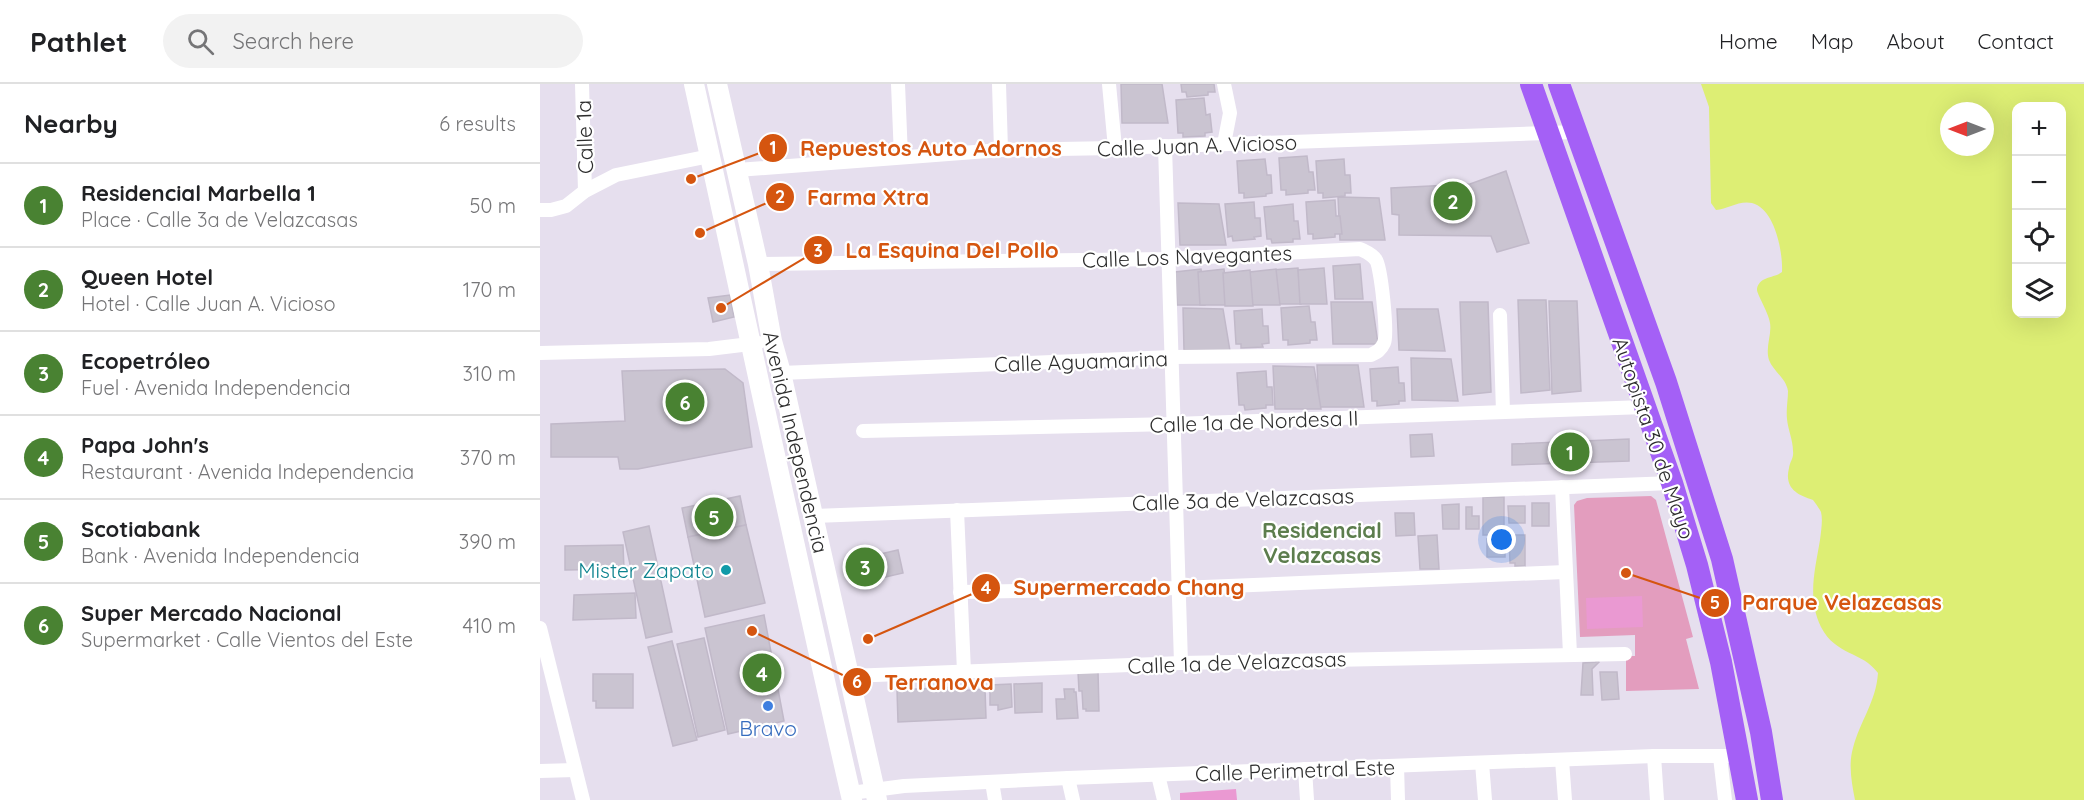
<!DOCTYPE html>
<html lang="en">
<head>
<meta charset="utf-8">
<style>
  :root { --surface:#fff; --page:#f2f2f2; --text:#202124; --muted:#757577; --line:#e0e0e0; --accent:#498232 }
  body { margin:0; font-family:Quicksand,sans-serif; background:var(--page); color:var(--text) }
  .controls { position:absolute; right:18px; top:18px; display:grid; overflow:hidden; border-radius:12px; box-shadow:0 6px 24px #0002 }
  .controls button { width:54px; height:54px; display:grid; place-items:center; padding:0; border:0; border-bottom:2px solid var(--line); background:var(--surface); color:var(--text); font:30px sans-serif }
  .compass { position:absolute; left:1400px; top:18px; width:54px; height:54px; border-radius:50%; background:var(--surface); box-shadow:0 6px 24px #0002; rotate:270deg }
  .you { position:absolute; left:962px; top:456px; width:21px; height:21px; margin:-15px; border:4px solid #fff; border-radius:50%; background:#1a73e8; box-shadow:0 0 0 9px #1a73e833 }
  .badge { display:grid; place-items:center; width:39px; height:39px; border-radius:50%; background:var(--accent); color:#fff; font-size:20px; font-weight:700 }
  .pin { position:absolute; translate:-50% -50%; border:3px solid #fff; box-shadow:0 2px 6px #0006 }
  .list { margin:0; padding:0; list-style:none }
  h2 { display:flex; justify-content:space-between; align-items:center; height:78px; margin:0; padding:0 24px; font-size:26px }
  h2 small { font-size:20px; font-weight:400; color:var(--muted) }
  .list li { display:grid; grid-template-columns:39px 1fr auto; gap:18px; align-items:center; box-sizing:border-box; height:84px; padding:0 24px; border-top:2px solid var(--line) }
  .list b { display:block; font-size:22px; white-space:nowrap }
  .list p { margin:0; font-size:20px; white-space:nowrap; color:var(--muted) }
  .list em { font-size:20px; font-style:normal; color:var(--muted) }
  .icon { flex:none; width:33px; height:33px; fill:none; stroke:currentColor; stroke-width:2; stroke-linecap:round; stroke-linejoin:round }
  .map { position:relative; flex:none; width:1544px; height:716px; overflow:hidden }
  header { display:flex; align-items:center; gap:36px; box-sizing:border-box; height:84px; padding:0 30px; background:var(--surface); border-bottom:2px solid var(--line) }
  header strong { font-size:28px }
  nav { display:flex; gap:33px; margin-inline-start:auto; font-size:21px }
  .search { width:420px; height:54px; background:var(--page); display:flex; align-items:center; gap:15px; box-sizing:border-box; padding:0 21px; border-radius:33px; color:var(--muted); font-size:22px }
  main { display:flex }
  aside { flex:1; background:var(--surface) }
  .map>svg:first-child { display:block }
  .green { fill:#e39dbe }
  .pitch { fill:#ea99d2 }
  .water { fill:#ddee74; fill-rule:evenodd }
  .building { fill:#cac4d1; stroke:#c1b9c9; stroke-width:1.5 }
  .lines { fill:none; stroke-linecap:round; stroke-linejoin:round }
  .minor { stroke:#fff; stroke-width:14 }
  .secondary { stroke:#fff; stroke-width:20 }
  .trunk { stroke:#a460f6; stroke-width:22 }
  .culture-dot { fill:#0f9aa8; stroke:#fff; stroke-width:2 }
  .shop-dot { fill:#3f7fe0; stroke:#fff; stroke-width:2 }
  .labels { text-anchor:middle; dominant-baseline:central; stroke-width:4.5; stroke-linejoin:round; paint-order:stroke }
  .street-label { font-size:21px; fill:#2d2d2d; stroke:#fff }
  .culture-label { font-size:21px; fill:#0d838f; stroke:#fff; text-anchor:end }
  .shop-label { font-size:21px; fill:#366cbe; stroke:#fff }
  .neighbourhood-label { font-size:22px; font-weight:bold; fill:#5c7d4d; stroke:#fff }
  .leader { fill:none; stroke:#d5550f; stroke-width:2 }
  .callout-dot { fill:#d5550f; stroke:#fff; stroke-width:2 }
  .mark-label { font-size:18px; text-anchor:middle; font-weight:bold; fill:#fff }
  .callout-label { font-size:22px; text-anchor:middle; font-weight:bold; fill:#d5550f; stroke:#fff; stroke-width:4.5; stroke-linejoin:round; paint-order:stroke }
</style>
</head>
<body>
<header>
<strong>Pathlet</strong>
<div class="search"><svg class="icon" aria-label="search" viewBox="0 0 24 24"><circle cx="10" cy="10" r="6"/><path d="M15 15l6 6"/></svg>Search here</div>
<nav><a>Home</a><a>Map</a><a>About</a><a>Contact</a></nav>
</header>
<main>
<aside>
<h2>Nearby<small>6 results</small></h2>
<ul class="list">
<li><span class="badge">1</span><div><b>Residencial Marbella 1</b><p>Place · Calle 3a de Velazcasas</p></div><em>50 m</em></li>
<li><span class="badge">2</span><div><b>Queen Hotel</b><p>Hotel · Calle Juan A. Vicioso</p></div><em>170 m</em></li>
<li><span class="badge">3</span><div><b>Ecopetróleo</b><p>Fuel · Avenida Independencia</p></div><em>310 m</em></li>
<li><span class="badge">4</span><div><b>Papa John's</b><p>Restaurant · Avenida Independencia</p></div><em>370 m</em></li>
<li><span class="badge">5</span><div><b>Scotiabank</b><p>Bank · Avenida Independencia</p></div><em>390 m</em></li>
<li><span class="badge">6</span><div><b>Super Mercado Nacional</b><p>Supermarket · Calle Vientos del Este</p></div><em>410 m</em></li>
</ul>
</aside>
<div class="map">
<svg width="1544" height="716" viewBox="0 0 1544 716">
  <rect width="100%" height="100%" fill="#e6dfee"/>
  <path class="green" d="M1111,412L1116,416L1153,553L1146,555L1159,605L1086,607V572H1095V551L1040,553L1034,421L1037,417L1047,414Z"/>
  <g class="pitch">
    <path d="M1102,512L1103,543L1047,545L1046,514Z"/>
    <path d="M696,705L697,716H640V709Z"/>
  </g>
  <path class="water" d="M1161,0H1544V716H1315C1312,700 1308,681 1313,664C1320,637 1336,618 1338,589C1322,567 1296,572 1281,543C1267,514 1275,486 1280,456C1281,448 1283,436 1281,428C1279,424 1276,420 1273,416C1257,411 1244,404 1249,384C1250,377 1254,374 1253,367C1253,356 1248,346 1247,335C1246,325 1248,316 1248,307C1246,294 1233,287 1229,276C1225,263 1232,251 1230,239C1229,229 1216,209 1217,205C1219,192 1235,194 1242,188C1243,168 1235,125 1212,119C1199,116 1188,125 1176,126L1171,119L1169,23ZM1476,22H1522V230H1476ZM1409,27H1445V63H1409Z"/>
  <g class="building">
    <path d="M581,0H622L628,39H582Z"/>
    <path d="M641,0H674L675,8H668V11L647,13L646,8H642Z"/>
    <path d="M664,14L666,31L670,30L672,48L665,49V52L643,53V49H638L636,16Z"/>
    <path d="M767,72L769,88H773L775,106H768V109L746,111V106H741L739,74Z"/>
    <path d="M725,75L727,91H731L732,109L726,110V112L704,114V109H699L697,77Z"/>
    <path d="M804,75L805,91H810L811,109H805V112L783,114V109H778L776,77Z"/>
    <path d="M966,87L989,159L957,168L951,152L859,151V131L852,130L851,104L930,100Z"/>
    <path d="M798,113L839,114L845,156H800Z"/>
    <path d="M795,116L796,132H800L802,150H795V153L773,155V150H768L766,118Z"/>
    <path d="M714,118L715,134H720L721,152L714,153L715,155L693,157L692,152L688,153L685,120Z"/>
    <path d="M638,119L679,120L686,161H640Z"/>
    <path d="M753,120L754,137H758L760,155H753V158L732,159L731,155H727L724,123Z"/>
    <path d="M820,180L823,215H795L793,182Z"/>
    <path d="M758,184L761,220H734L732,186Z"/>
    <path d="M784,184L787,220H760L758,186Z"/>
    <path d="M661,185L665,221H637L635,188Z"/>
    <path d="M684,185L688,221H660L658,188Z"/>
    <path d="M736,185L740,221H712L710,188Z"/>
    <path d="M710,186L713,222H685L683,189Z"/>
    <path d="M190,211L194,233L173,238L168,214Z"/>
    <path d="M978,216H1006L1010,306L981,309Z"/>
    <path d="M1009,217H1037L1041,307L1012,310Z"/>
    <path d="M791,218H832L838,260H793Z"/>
    <path d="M920,218H948L951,308L923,311Z"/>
    <path d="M769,222L771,238H775L777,256H770V259L748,261V256H743L741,224Z"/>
    <path d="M643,224L683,225L690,267L644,266Z"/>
    <path d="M722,225L723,242H728L729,259L722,260L723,263L701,264V260H696L694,227Z"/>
    <path d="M857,225H898L905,267L859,266Z"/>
    <path d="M871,274L911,275L918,317L872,316Z"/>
    <path d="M777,281H818L824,323H779Z"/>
    <path d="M733,282L774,283L781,325H735Z"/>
    <path d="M858,283L859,299H864L865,317H859V320L837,322V317H832L830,285Z"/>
    <path d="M185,285L203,299L212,363L98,385H80L78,373H11V340L85,337L82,287Z"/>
    <path d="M726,287L727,303H732L733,321H726V324L705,326L704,321H699L697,289Z"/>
    <path d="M892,350L894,372L871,373L870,351Z"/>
    <path d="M1089,355V377L972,381V360Z"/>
    <path d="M200,412L206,441L148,453L142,424Z"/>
    <rect x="943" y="413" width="21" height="38"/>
    <rect x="992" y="419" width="17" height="23"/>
    <path d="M919,420V445H903L902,421Z"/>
    <path d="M968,422H985V439H969Z"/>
    <path d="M926,423H932V432H939V445H926Z"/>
    <path d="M855,429H874L875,451L856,452Z"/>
    <path d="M206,441L225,519L165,533L148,453Z"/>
    <path d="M109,442L132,548L106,554L83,448Z"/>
    <path d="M897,451L899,485H880L878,452Z"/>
    <path d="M969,451H985V482H975V479H970Z"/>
    <path d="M965,454V473H947V455Z"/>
    <path d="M83,461L84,485L25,486V462Z"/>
    <path d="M358,466L363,489L319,499L314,476Z"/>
    <path d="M95,509L96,534L33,536L34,511Z"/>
    <path d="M224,531L244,637L188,650L165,544Z"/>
    <path d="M164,554L185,646L158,653L137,560Z"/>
    <path d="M132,557L157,656L133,662L108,563Z"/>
    <path d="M1056,576L1059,578L1052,585L1053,611H1041L1043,579L1056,578Z"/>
    <path d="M558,587L559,627H546V625H543L542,607H539L538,588Z"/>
    <path d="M1060,588H1077L1079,615L1062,616Z"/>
    <path d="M53,590H93V624H56V617H53Z"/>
    <path d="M502,599V628L475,629L474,600Z"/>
    <path d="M471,600L472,623L458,626V621H450V601Z"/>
    <path d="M417,603V607L445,605L446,634L358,638L357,606Z"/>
    <path d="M524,605H534V608H536L538,634L517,635L516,615H525Z"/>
  </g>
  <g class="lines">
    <g class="minor">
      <path d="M42,0L45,107"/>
      <path d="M358,0L361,73"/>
      <path d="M459,0L461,66"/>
      <path d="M569,0L575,64"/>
      <path d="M684,0L690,29L684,60"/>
      <path d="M625,62L641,579"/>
      <path d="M197,86L461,66L575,64L1037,48"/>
      <path d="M0,126H11L26,122L45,107L76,91L170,72"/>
      <path d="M218,180L629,175L820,165C826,168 832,170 836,176C841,183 848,250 844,259C841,266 837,268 831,271L632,273L241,289"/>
      <path d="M960,231L963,328"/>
      <path d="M0,269L169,265L218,259"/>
      <path d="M323,347L634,340L1105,323"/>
      <path d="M1022,403L1030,570"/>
      <path d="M417,426L424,588"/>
      <path d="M274,432L1132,399"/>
      <path d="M420,508L639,504L1025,488"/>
      <path d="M0,544L43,716"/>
      <path d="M309,592L641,579L1085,570"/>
      <path d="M1114,672L1117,716"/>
      <path d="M1180,673L1185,716"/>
      <path d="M1022,676L1025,716"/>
      <path d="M942,679L945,716"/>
      <path d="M857,682L858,716"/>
      <path d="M765,685L767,716"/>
      <path d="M0,687L35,686"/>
      <path d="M618,691L624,716"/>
      <path d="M528,694L533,716"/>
      <path d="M452,698L455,716"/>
      <path d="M311,709L364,702L528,694L1114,672H1200"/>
    </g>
    <g class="secondary">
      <path d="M154,0C207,239 257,478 312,716"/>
      <path d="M177,0L218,180L232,257L241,289L337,716"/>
    </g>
    <g class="trunk">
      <path d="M991,0L1132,399L1157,481L1181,578L1207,716"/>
      <path d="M1019,0L1126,298L1182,475L1221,648L1232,716"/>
    </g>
  </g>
  <circle class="culture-dot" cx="186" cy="486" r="6"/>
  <circle class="shop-dot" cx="228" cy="622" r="6"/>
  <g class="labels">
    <g class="street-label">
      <text transform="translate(44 53) rotate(-92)">Calle 1a</text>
      <text transform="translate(657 61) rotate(-2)">Calle Juan A. Vicioso</text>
      <text transform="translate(647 172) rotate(-2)">Calle Los Navegantes</text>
      <text transform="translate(541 277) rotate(-2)">Calle Aguamarina</text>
      <text transform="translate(714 337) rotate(-2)">Calle 1a de Nordesa II</text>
      <text transform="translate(1114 354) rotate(71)">Autopista 30 de Mayo</text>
      <text transform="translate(256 358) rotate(77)">Avenida Independencia</text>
      <text transform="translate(703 415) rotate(-2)">Calle 3a de Velazcasas</text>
      <text transform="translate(697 578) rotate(-2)">Calle 1a de Velazcasas</text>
      <text transform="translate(755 686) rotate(-2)">Calle Perimetral Este</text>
    </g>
    <g class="culture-label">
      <text x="174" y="486">Mister Zapato</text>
    </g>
    <g class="shop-label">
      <text x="228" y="644">Bravo</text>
    </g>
    <g class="neighbourhood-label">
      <text x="782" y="446">Residencial<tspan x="782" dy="25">Velazcasas</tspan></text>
    </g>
  </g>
  <path class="leader" d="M151 95L233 64M160 149L240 113M181 224L278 166M328 555L446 504M1086 489L1175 519M212 547L317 598"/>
  <g class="callout-dot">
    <circle cx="151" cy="95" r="6"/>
    <circle cx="160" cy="149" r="6"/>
    <circle cx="181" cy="224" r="6"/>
    <circle cx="328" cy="555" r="6"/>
    <circle cx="1086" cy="489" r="6"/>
    <circle cx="212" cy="547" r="6"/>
    <circle cx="233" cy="64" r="15"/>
    <circle cx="240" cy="113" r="15"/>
    <circle cx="278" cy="166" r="15"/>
    <circle cx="446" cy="504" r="15"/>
    <circle cx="1175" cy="519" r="15"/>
    <circle cx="317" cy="598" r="15"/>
  </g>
  <g class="mark-label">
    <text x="233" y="70">1</text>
    <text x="240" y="119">2</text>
    <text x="278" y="173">3</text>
    <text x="446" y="510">4</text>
    <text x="1175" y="525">5</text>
    <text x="317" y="604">6</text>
  </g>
  <g class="callout-label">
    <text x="391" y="72">Repuestos Auto Adornos</text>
    <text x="328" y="121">Farma Xtra</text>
    <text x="412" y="174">La Esquina Del Pollo</text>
    <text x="589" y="511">Supermercado Chang</text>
    <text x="1302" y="526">Parque Velazcasas</text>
    <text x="399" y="606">Terranova</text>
  </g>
</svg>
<div class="controls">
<button>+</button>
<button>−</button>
<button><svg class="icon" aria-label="locate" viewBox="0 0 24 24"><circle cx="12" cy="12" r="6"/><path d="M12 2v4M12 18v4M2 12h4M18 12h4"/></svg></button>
<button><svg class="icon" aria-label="layers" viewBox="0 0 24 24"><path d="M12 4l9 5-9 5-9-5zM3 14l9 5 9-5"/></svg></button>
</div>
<svg class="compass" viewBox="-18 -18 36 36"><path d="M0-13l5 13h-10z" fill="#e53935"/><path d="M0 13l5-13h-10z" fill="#757577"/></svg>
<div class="you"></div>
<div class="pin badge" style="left:1030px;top:368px">1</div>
<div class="pin badge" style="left:913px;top:117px">2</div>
<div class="pin badge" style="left:325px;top:483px">3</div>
<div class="pin badge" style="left:222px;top:589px">4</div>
<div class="pin badge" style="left:174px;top:433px">5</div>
<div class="pin badge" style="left:145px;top:318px">6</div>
</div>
</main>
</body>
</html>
